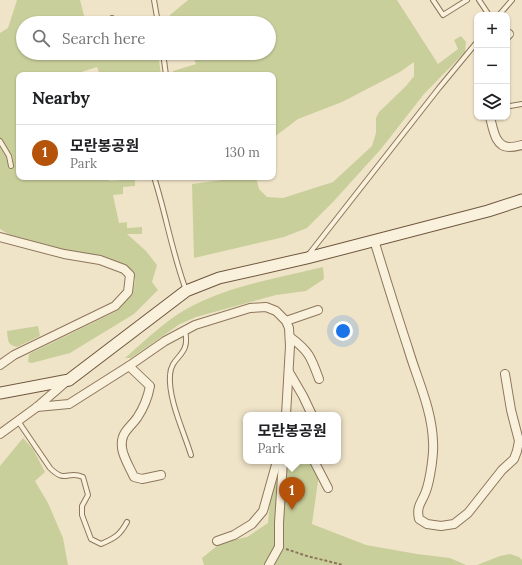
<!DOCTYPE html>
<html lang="en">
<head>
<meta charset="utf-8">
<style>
  :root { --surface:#fff; --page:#f2f2f2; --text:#202124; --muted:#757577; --line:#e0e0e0; --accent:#b45309 }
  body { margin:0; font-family:Lora,"Noto Sans KR",serif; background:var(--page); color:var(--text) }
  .controls { position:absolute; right:12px; top:12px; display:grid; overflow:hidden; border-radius:8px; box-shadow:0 1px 3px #0004 }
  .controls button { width:36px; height:36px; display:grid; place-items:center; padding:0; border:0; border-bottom:1px solid var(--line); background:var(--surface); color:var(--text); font:20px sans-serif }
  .you { position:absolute; left:343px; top:331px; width:14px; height:14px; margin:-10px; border:3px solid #fff; border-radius:50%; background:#1a73e8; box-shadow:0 0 0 6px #1a73e833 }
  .badge { display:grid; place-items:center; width:26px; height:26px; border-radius:50%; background:var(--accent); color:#fff; font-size:13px; font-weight:700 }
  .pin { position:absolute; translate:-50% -33px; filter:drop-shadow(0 1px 2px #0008) }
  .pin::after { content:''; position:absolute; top:21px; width:14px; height:12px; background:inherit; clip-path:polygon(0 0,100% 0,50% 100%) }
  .popup { position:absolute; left:243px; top:412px; width:98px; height:52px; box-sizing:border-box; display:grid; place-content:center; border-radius:8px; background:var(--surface); filter:drop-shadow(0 1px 3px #0005); font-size:13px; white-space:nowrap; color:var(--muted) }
  .popup b { font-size:15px; color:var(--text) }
  .popup::after { content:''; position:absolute; left:50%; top:100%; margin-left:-8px; border:8px solid transparent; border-top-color:var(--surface) }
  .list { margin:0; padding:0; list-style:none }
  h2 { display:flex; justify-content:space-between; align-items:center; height:52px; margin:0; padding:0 16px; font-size:17px }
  h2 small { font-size:13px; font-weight:400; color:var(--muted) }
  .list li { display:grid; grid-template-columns:26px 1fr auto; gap:12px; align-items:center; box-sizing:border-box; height:56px; padding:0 16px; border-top:1px solid var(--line) }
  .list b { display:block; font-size:15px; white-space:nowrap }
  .list p { margin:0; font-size:13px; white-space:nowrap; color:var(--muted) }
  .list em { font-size:13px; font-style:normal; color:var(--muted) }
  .icon { flex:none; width:22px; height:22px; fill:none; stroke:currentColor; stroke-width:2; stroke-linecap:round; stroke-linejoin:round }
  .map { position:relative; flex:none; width:522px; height:565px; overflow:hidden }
  .search { position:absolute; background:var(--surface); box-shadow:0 1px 3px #0004; left:16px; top:16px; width:260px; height:44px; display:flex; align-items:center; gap:10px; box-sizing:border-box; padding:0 14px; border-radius:22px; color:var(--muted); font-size:15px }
  .panel { position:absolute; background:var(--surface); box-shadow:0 1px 3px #0004; left:16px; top:72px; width:260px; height:108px; border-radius:8px }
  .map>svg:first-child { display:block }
  .green { fill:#c9cf9b }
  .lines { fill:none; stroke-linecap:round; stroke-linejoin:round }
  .service-casing { stroke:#8d765c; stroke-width:6 }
  .minor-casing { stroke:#8d765c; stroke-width:10 }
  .secondary-casing { stroke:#6f573f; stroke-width:13 }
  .path { stroke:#8d765c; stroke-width:2; stroke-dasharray:3 2; stroke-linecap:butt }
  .service { stroke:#faf1dc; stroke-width:4 }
  .minor { stroke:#faf1dc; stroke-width:8 }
  .secondary { stroke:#faf1dc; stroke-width:11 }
</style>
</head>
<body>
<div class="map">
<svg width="522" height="565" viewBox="0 0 522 565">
  <rect width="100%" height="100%" fill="#f0e4c8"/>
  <g class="green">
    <path d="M17,0H80L86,23H23V53H158L161,75H100L97,67L72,75H19V177H99L111,181L135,179V186L123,187V194L113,195L119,223L127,222V228L142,227V234H127L146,251L157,265L152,282L158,290L134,314L70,353L32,363L28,362L29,354L117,311L132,295L135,281L133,273L126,266L8,234L0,229V33L8,28Z"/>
    <path d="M188,0H397L438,64L458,49L454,40L461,36L466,42L465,52L424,94L381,149L333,202L307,228L284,237L194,258L192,184L230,179V177H256L259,189L267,197L283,198L333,182L372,146L376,133V118L379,112L406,86L414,76V62L400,72L342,102L298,119L273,138V75H173V71L196,64L192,54L185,53H269V23H169L170,15Z"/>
    <path d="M323,267L324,279L306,291L276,295L196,317L180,324L131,358H125C145,341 169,317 192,306C233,285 279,278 323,267Z"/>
    <path d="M38,326L40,336L17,347C7,345 8,340 7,331Z"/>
    <path d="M23,438L33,449L45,472L35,481L48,503L63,538L68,565H0V466Z"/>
    <path d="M274,461H310L319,474L312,524L366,545L417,554L450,558L466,565H204L202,558L218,545L228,541L247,537L268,523Z"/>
    <path d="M510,554L519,557L522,560V565H477L500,556Z"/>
  </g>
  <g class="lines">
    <defs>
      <g id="service">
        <path d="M154,0L158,23"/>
        <path d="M433,0L443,15L467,0"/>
        <path d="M479,0L489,15"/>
        <path d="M499,15L512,0"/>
        <path d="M112,18L113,23"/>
        <path d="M163,53L166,75"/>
        <path d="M510,106L522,104"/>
        <path d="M0,141L9,156L11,166"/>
        <path d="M154,177C166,214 172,253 186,290"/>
        <path d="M309,254L439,88L477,42"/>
        <path d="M185,331C191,357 171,355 170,375C168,399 184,432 191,455"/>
        <path d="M18,421L50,468C66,484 67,470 83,477L88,495L82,506V515L91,539L101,544C115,538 120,535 127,522"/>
      </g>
      <g id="minor">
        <path d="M507,36L509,34"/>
        <path d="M490,117C493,128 495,147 509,147C513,147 518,146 522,145"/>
        <path d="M0,237L64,254L100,260L124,269L130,275L128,292L115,306L14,355L0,365"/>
        <path d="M374,240C385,276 396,312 408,348C417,379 432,409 433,442C434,454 430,480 426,491C422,503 416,505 419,519L427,524L441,526L454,524L468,513L502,470L514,459L517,451L519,441L511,410L505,374"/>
        <path d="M286,321L318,310"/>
        <path d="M290,337C309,351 311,357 319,379"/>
        <path d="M129,366L150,386C148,397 143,409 137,418C129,429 120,433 122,448C123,457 130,468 134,477L142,479L161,475"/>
        <path d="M289,372L303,396L312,415"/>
        <path d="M37,407L69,404L129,366L165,341L195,325L250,308L266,307L276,311L286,321L289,328L290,346L286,415"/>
        <path d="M0,434L37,407L68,380"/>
        <path d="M314,461L328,488"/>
        <path d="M217,541L234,535L252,524L263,511L277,461"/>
        <path d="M269,565L279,547V523L283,461"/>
      </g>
      <path id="secondary" d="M0,393L69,380L186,291L219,278L307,258L488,211L522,200"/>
    </defs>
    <use href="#service" class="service-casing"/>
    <use href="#minor" class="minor-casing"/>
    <use href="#secondary" class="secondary-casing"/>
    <path class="path" d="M286,549L307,556L343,565"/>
    <use href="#service" class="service"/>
    <use href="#minor" class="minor"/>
    <use href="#secondary" class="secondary"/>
  </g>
</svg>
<div class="controls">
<button>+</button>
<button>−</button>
<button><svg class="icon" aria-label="layers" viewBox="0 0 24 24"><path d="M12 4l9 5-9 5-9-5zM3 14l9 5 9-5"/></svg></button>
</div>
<div class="you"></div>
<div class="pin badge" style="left:292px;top:510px">1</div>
<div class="popup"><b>모란봉공원</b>Park</div>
<div class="search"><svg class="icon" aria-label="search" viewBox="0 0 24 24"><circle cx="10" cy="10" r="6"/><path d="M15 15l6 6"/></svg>Search here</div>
<section class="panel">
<h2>Nearby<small></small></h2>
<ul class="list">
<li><span class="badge">1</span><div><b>모란봉공원</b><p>Park</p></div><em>130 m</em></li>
</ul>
</section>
</div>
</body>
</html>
